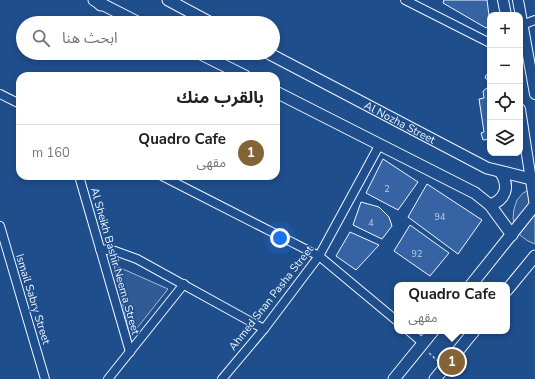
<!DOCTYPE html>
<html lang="ar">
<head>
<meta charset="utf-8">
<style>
  :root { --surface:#fff; --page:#f6f6f6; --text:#202124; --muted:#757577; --line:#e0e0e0; --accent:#846436 }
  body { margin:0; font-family:"Nunito Sans","Noto Sans Arabic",sans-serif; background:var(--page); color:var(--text); direction:rtl }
  .controls { position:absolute; right:12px; top:12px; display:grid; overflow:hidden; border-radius:8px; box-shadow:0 2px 6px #0003 }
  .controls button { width:36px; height:36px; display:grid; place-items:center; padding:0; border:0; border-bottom:1px solid var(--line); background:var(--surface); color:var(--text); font:20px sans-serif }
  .you { position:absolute; left:280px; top:238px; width:14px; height:14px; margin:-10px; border:3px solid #fff; border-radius:50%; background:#1a73e8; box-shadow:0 0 0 6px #1a73e833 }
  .badge { display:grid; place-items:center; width:26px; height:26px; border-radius:50%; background:var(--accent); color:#fff; font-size:13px; font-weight:700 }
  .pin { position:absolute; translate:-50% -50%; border:2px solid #fff; box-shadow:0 1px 4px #0006 }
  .popup { position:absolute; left:394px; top:282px; width:116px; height:52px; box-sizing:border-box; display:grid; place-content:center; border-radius:8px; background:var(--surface); filter:drop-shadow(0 1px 3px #0005); font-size:13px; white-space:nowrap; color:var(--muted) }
  .popup b { font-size:15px; color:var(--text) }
  .popup::after { content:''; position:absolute; left:50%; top:100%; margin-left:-8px; border:8px solid transparent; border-top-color:var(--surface) }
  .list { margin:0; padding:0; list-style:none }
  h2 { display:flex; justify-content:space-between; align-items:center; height:52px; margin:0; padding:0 16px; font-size:17px }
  h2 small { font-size:13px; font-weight:400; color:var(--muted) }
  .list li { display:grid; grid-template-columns:26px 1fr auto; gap:12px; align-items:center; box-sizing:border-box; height:56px; padding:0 16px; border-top:1px solid var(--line) }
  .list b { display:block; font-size:15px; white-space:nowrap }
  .list p { margin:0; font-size:13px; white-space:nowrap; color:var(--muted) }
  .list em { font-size:13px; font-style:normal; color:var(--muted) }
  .icon { flex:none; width:22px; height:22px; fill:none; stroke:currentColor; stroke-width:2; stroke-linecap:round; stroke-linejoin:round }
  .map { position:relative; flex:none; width:535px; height:379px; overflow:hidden; direction:ltr }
  .search { position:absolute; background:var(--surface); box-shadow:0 2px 6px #0003; left:16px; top:16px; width:264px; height:44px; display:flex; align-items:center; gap:10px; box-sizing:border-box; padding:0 14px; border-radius:22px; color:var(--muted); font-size:15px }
  .panel { position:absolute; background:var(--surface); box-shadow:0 2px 6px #0003; left:16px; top:72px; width:264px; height:108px; border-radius:12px; direction:rtl }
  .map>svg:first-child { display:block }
  .built { fill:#305b95; stroke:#a8bbd7 }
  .building { fill:#3563a3; stroke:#f2f6ff }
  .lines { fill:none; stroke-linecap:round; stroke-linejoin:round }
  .service-casing { stroke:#f2f6ff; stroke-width:6 }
  .minor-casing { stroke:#f2f6ff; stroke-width:10 }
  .tertiary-casing { stroke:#f2f6ff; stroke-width:12 }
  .secondary-casing { stroke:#f2f6ff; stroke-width:13 }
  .primary-casing { stroke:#f2f6ff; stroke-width:15 }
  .path { stroke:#b3c4dc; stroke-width:1.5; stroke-dasharray:3 2; stroke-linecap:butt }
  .service { stroke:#1f4e8c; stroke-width:4 }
  .minor { stroke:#1f4e8c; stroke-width:8 }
  .tertiary { stroke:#1f4e8c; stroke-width:10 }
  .secondary { stroke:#1f4e8c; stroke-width:11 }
  .primary { stroke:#1f4e8c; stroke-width:13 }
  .labels { text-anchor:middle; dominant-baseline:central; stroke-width:3; stroke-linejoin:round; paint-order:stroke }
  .number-label { font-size:9px; fill:#c3d1e8 }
  .street-label { font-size:11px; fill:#f2f6ff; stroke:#1f4e8c }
</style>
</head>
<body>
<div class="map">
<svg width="535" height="379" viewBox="0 0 535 379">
  <rect width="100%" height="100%" fill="#1f4e8c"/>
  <g class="built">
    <path d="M535,187V244L528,241L520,235L515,227L513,218L514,209L517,200L523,193Z"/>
    <path d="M114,265L168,289L130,337Z"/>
  </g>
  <g class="building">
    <path d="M444,0H487L490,23L486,28L443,3Z"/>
    <path d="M487,88H490V139L483,140L481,133L484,132L479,99L484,98L483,91Z"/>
    <path d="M383,159L418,182L398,210L366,193Z"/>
    <path d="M427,184L482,220L458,254L408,217Z"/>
    <path d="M361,202L379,207L389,217L392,226L382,239L353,225Z"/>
    <path d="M410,225L449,253L430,276L394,251Z"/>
    <path d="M350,232L379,245L356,270L336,256Z"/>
  </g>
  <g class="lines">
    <defs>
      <path id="service" d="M488,77L490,75"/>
      <g id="minor">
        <path d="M405,0L490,43"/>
        <path d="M522,25L535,20"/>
        <path d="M0,94L20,104"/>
        <path d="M79,176L130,352"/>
        <path d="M162,176L319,256L397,321"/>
        <path d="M0,226L45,379"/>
        <path d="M100,249L115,251L137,259L264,329"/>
        <path d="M409,331L423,343"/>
        <path d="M108,379L184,284"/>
        <path d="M222,379L264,329L319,256L380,144"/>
      </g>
      <g id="tertiary">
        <path d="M503,0L506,15"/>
        <path d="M518,0L535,94"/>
        <path d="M520,109L535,206"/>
      </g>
      <g id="secondary">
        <path d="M94,0L139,23"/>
        <path d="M168,0L211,23"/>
        <path d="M199,53L245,76"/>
        <path id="s1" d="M268,53L487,168L535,180"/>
        <path d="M276,92L475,193L490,205L512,235"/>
        <path d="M490,205C505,200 510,187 501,173"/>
        <path d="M471,285L535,205"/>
        <path d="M507,290L535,256"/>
        <path d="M394,379L433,331"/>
        <path d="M435,379L474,331"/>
      </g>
      <path id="primary" d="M97,0L101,4"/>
    </defs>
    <use href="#service" class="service-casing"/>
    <use href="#minor" class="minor-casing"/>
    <use href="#tertiary" class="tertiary-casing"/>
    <use href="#secondary" class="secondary-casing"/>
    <use href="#primary" class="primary-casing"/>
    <g class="path">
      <path d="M453,331L458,335"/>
      <path d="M429,353L438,361"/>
    </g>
    <use href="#service" class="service"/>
    <use href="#minor" class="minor"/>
    <use href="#tertiary" class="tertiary"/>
    <use href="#secondary" class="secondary"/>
    <use href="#primary" class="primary"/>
  </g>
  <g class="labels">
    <g class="number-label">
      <text x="387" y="189">2</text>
      <text x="440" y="217">94</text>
      <text x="371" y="223">4</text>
      <text x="417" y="254">92</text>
    </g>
    <g class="street-label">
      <text stroke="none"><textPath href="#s1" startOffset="149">Al Nozha Street</textPath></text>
      <text transform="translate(115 261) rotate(74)">Al Sheikh Bashir Neema Street</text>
      <text transform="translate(271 298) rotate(-52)">Ahmed Snan Pasha Street</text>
      <text transform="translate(33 299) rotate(73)">Ismail Sabry Street</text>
    </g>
  </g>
</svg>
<div class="controls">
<button>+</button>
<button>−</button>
<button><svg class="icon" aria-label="locate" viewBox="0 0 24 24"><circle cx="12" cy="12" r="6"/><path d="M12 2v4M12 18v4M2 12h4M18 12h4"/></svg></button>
<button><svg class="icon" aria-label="layers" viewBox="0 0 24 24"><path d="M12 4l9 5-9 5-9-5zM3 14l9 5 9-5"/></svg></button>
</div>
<div class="you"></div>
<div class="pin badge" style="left:452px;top:362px">1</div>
<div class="popup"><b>Quadro Cafe</b>مقهى</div>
<div class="search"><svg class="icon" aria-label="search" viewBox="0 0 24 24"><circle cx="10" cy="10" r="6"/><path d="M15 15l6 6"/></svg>ابحث هنا</div>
<section class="panel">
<h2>بالقرب منك<small></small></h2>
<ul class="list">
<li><span class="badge">1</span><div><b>Quadro Cafe</b><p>مقهى</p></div><em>160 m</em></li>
</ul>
</section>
</div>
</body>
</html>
